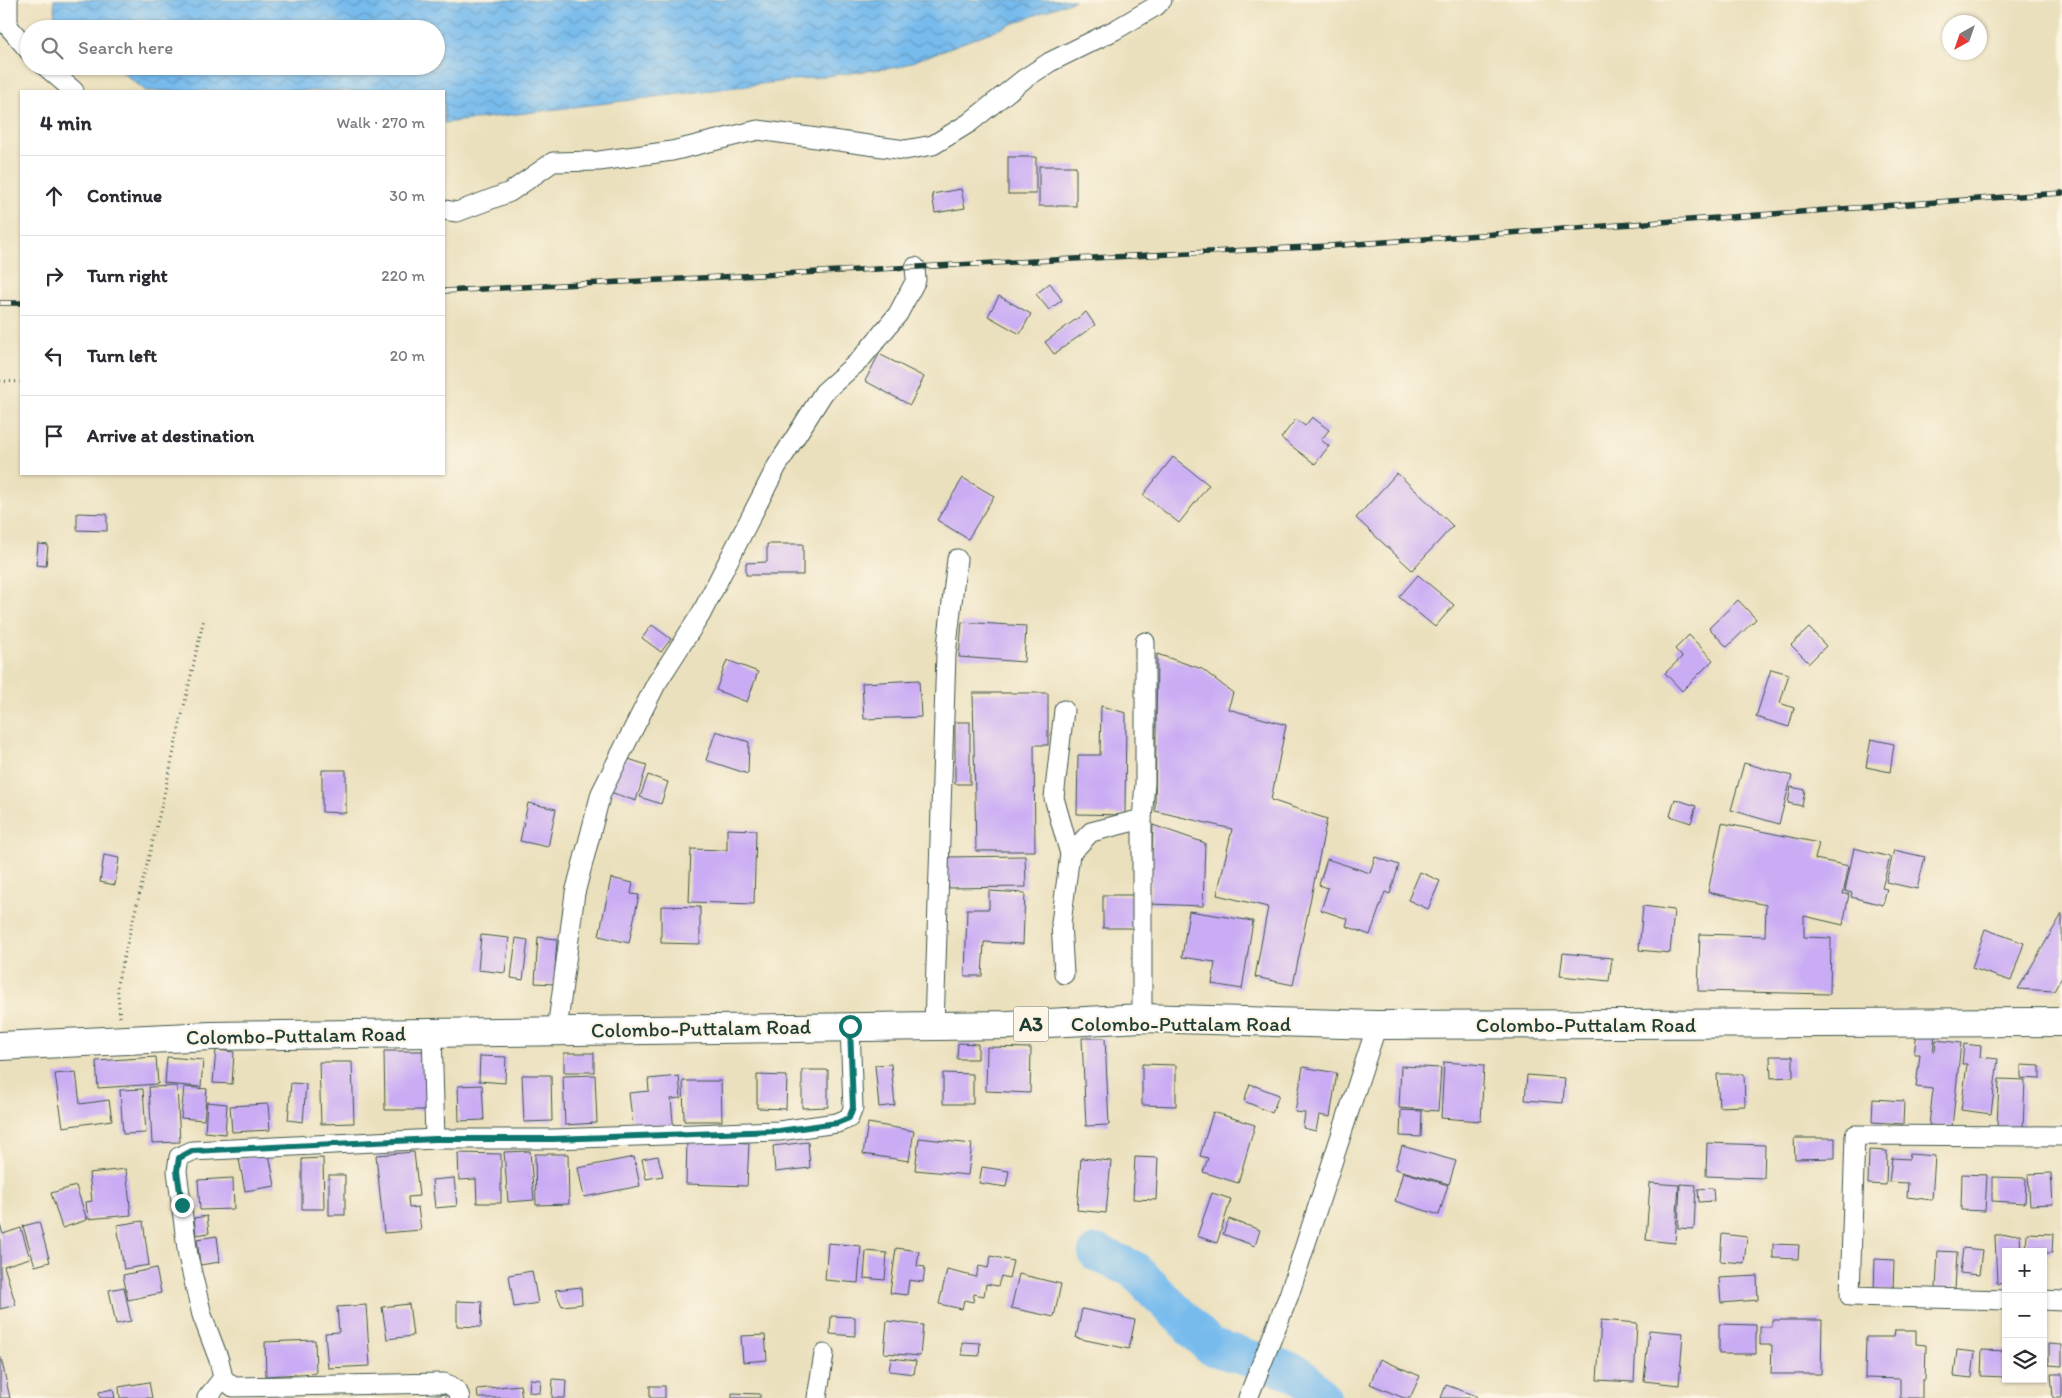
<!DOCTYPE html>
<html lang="en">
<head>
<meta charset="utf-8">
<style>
  :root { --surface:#fff; --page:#f7f7f7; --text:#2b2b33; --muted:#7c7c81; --line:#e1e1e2 }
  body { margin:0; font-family:Itim,sans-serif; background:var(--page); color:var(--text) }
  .controls { position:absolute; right:15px; bottom:15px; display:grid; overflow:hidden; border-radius:0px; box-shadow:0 1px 4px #0004 }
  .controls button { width:45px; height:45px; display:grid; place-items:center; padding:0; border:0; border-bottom:1px solid var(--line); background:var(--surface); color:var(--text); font:25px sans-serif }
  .compass { position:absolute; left:1942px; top:15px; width:45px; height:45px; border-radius:50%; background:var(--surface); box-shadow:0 1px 4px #0004; rotate:220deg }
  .stop { position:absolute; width:15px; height:15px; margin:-11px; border:4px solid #0f766e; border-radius:50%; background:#fff }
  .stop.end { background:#0f766e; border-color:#fff; box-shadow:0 1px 5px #0008 }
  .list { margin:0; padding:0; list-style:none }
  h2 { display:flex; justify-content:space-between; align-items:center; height:65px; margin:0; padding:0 20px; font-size:21px }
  h2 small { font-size:16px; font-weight:400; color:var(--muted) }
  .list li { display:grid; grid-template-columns:32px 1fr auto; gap:15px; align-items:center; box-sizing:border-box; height:80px; padding:0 20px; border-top:1px solid var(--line) }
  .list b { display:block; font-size:19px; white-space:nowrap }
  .list em { font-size:16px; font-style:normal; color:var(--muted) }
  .icon { flex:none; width:28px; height:28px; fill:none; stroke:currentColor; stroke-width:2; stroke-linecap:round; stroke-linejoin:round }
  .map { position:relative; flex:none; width:2062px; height:1398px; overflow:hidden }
  .search { position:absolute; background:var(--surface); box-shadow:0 1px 4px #0004; left:20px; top:20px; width:425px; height:55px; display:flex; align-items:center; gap:12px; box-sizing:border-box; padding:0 18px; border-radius:28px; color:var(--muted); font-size:19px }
  .panel { position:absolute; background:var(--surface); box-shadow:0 1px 4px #0004; left:20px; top:90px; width:425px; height:385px; border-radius:0px }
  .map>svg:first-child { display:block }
  .water { fill:url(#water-waves); stroke:#4b7c90 }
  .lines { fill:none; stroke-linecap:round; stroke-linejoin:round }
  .river { stroke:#77bbed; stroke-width:38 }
  .building { fill:#caacf4 }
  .minor-casing { stroke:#3e5549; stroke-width:21 }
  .trunk-casing { stroke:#3e5549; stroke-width:30 }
  .path { stroke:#3e5549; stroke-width:3; stroke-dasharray:1 4; stroke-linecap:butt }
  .minor { stroke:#fff; stroke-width:19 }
  .trunk { stroke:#fff; stroke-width:28 }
  .rail-casing { stroke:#1f3d34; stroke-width:5.5 }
  .rail { stroke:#fcf5e5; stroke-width:4; stroke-dasharray:11; stroke-linecap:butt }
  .route { stroke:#0f766e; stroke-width:6 }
  .labels { text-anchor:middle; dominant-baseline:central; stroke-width:4.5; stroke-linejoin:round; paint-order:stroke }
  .shield { fill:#fcf5e5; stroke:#617469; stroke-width:1 }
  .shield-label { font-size:20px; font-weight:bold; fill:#1f3d34 }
  .street-label { font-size:21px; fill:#1f3d34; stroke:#fcf5e5 }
</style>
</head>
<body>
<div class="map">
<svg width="2062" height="1398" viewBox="0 0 2062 1398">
  <defs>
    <pattern id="water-waves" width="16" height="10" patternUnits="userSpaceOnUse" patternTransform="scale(1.25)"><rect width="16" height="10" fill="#77bbed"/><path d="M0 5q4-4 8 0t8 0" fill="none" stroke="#6199c1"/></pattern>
  </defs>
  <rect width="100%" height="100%" fill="#fcf5e5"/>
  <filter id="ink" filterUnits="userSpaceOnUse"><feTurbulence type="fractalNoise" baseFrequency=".02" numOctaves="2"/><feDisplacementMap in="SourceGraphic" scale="10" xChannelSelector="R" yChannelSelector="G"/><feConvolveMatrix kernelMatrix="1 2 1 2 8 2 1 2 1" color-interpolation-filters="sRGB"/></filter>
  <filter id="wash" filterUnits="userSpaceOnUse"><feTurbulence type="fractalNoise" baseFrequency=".0096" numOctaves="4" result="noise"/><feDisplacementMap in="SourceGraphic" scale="20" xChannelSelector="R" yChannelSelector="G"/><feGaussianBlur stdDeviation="1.12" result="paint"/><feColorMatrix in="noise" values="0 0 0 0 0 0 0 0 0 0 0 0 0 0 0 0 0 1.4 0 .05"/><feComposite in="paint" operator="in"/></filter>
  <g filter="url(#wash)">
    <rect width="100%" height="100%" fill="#ebe0bd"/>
    <path class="water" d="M54,0H1075L899,67L444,123V91H146L114,66H436V29H67L55,20Z"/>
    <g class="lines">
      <path class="river" d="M1097,1253L1133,1269L1210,1346L1299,1374L1322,1398"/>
    </g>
    <g id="blocks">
      <g class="building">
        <rect x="1008" y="157" width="28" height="37"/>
        <rect x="1039" y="166" width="37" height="40"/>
        <path d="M961,189L965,208L935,213L932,194Z"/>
        <path d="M1050,283L1062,300L1049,310L1036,294Z"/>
        <path d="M999,296L1031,314L1020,334L988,316Z"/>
        <path d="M1086,312L1095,325L1054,354L1045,342Z"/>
        <path d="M879,354L924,377L910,405L865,381Z"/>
        <path d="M1312,417L1329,430L1321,440L1329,446L1315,464L1281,438L1296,419L1305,426Z"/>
        <path d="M1173,457L1209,485L1179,523L1143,495Z"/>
        <path d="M1397,473L1453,526L1412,570L1356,518Z"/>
        <path d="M963,478L994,496L968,539L937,520Z"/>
        <path d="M77,513L107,514V531L77,530Z"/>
        <path d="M38,544L48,545L46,566L36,565Z"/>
        <path d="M767,544H803V575H746V563L767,562Z"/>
        <path d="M1418,575L1454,605L1435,627L1399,597Z"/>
        <path d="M1738,600L1756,619L1727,647L1709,628Z"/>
        <path d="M962,622L1026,626L1024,662L959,657Z"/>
        <path d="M652,625L671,639L661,652L642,638Z"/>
        <path d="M1809,628L1826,646L1809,663L1791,645Z"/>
        <path d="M1689,635L1713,660L1682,691L1665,673L1682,657L1675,649Z"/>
        <path d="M1157,654L1202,669L1233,693L1228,709L1286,725L1271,800L1327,819L1293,985L1255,977L1268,907L1217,895L1232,829L1155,811Z"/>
        <path d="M727,660L758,672L747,702L716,690Z"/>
        <path d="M1771,669L1789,674L1780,703L1794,708L1789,727L1756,717Z"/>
        <path d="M919,680L921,717L864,719L862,683Z"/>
        <path d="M973,693H1048V745H1034L1035,851H976Z"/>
        <path d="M1101,706L1126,713L1125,815L1077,814L1078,755H1100Z"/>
        <rect x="955" y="722" width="15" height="62"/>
        <path d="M716,731L749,742L748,774L706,760Z"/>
        <path d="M1871,739L1894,744L1890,772L1866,767Z"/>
        <path d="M622,757L647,765L636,801L610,792Z"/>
        <path d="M1744,763L1792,776L1779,824L1731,810Z"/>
        <path d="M322,770H346V813L322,812Z"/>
        <path d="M648,775L668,782L661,804L640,797Z"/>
        <path d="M1791,787L1805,790L1802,806L1788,803Z"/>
        <path d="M1675,799L1696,806L1691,823L1670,816Z"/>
        <path d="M528,803L556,809L548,847L520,841Z"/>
        <path d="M1722,823L1819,843L1815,859L1849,866L1843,894H1849L1843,925L1804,916V937L1831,938L1830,994L1698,991L1700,934L1765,936L1766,905L1708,892Z"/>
        <path d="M1153,825L1205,843L1203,906L1150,904Z"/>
        <path d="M727,829L756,830L754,904L689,902L691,849L727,850Z"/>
        <path d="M1854,848L1890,857L1882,888L1887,889L1883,905L1851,897L1852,893L1845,891Z"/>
        <path d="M1894,850L1925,857L1917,889L1886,882Z"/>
        <path d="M104,855L119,858L115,885L100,882Z"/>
        <path d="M1025,856L1026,887L946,888L945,857Z"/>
        <path d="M1375,857L1399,865L1390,894L1385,892L1370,935L1346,926L1348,919L1321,910L1328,888L1319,885L1327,859L1370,873Z"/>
        <path d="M1420,872L1440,881L1428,909L1408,900Z"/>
        <path d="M611,878L633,883L631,894L639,895L629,943L599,936Z"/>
        <path d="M989,891L1025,893L1023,944L984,942L982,976H965L967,909H989Z"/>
        <rect x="1103" y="895" width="30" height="33"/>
        <path d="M661,906L700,907V944L661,943Z"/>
        <path d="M1643,906L1674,910L1670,953L1639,950Z"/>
        <path d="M1189,911L1253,921L1242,989L1212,984L1215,962L1182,957Z"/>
        <path d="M2062,914V977L2054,991L2018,989Z"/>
        <path d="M1985,929L2024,943L2011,981L1972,968Z"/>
        <path d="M481,935L509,938L505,973L478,970Z"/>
        <path d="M538,937L557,939L554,984L535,983Z"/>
        <path d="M516,938L528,940L523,980L511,978Z"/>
        <path d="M1563,953L1612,958L1609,981L1560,976Z"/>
        <path d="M1917,1032L1935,1035L1933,1051H1935L1936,1040L1961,1043L1952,1127L1929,1125L1933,1089L1916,1087L1920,1054H1914Z"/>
        <path d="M1082,1038H1105L1109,1125L1086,1126Z"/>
        <path d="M958,1043L978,1044V1059H957Z"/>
        <path d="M1964,1044L1981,1046L1980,1057L1998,1059L1991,1114L1961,1110L1967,1064H1962Z"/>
        <path d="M987,1047L1031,1048L1030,1093L986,1091Z"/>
        <path d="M216,1050L234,1052L232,1084L213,1083Z"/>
        <path d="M384,1051H427V1110H385Z"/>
        <rect x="564" y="1053" width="30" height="19"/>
        <path d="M480,1056L506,1057L505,1083L479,1081Z"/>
        <path d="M1770,1056H1793V1077L1771,1078Z"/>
        <path d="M156,1057L158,1084L98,1088L96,1061Z"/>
        <path d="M167,1057L203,1060L201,1087L165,1084Z"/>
        <path d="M319,1062H352L354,1123L321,1124Z"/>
        <path d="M1444,1062L1484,1065L1481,1121L1441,1118Z"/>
        <path d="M891,1064L895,1105L879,1107L875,1065Z"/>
        <path d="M1142,1064L1176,1065V1106L1142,1105Z"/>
        <path d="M2021,1065L2040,1066V1079L2021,1078Z"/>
        <path d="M1401,1066L1441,1068L1438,1111L1399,1108Z"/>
        <path d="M1303,1067L1337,1073L1330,1117L1319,1115L1316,1131L1303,1128L1305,1113L1295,1112Z"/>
        <path d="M802,1070H828V1107L802,1108Z"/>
        <path d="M76,1072L80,1104L109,1100L112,1120L63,1127L55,1074Z"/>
        <path d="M943,1073L973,1074V1104H943Z"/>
        <path d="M1717,1074H1744L1745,1106L1719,1107Z"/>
        <path d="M522,1075H551L552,1121L524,1122Z"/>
        <path d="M595,1075L597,1123L565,1125L563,1076Z"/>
        <path d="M757,1075L787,1076L786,1109L757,1108Z"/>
        <path d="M1527,1075L1565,1078L1563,1103L1525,1100Z"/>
        <path d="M679,1076L681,1098L671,1099L674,1132L634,1136L629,1093L649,1091L648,1079Z"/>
        <path d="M1999,1079L2025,1080L2023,1128L1997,1127Z"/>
        <path d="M683,1081H721L722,1121H684Z"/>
        <path d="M291,1083L306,1084L303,1122L288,1120Z"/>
        <path d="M1250,1084L1279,1095L1272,1113L1244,1101Z"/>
        <path d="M482,1085L484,1120L459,1121L458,1086Z"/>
        <path d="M177,1086L180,1142L152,1143L149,1087Z"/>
        <path d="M184,1087L207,1089L204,1120L181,1118Z"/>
        <path d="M143,1089L146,1133L123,1134L120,1090Z"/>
        <path d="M1873,1099L1904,1101L1903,1124L1872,1122Z"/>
        <path d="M207,1102L227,1104L225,1134L205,1132Z"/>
        <path d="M268,1104L270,1130L232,1132L230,1106Z"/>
        <path d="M1401,1110L1422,1111L1421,1137L1400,1136Z"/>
        <path d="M1213,1112L1255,1125L1238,1183L1203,1172L1208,1158L1200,1156Z"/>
        <path d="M868,1123L914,1131L909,1161L863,1154Z"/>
        <path d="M919,1138L972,1144L968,1175L915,1170Z"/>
        <path d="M1794,1138H1835V1158L1795,1159Z"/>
        <path d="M687,1140L749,1143L747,1186L686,1184Z"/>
        <path d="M808,1142L810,1168L775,1172L773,1146Z"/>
        <path d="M1707,1143L1765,1145L1764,1178L1706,1176Z"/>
        <path d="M1402,1146L1456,1161L1449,1184L1395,1169Z"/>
        <path d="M1869,1150L1887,1151L1886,1185L1868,1184Z"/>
        <path d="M530,1151L534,1200L508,1202L504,1152Z"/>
        <path d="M414,1152L419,1196L408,1197L409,1208L418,1207L421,1230L384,1233L376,1155Z"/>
        <path d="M458,1153L501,1154V1203H477L476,1179L459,1180Z"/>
        <path d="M269,1154L275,1186L245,1191L239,1159Z"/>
        <path d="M535,1154H568L569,1204L536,1205Z"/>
        <path d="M1910,1154L1935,1156L1932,1200L1907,1197L1908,1183L1889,1182L1892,1158L1909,1159Z"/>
        <path d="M658,1156L663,1176L646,1179L642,1159Z"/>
        <path d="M634,1157L640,1186L584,1197L578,1168Z"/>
        <path d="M1135,1157L1158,1158L1156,1200L1133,1199Z"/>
        <path d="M323,1158L324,1209H302V1159Z"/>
        <path d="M1081,1158L1111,1161L1106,1213L1077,1210Z"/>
        <path d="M982,1167L1009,1171L1006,1187L979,1183Z"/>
        <path d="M126,1169L131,1215L88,1219L86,1202L92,1201L89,1173Z"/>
        <path d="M1403,1172L1448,1185L1439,1215L1395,1201Z"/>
        <path d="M2051,1173L2053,1204L2030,1205L2028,1174Z"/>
        <path d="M1962,1174L1987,1175L1985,1211L1961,1210Z"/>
        <rect x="329" y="1175" width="16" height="40"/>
        <path d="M1992,1177L2026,1178L2025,1203L1992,1201Z"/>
        <path d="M233,1178L234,1209L200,1210L198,1180Z"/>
        <path d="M454,1178L457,1206L435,1208L432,1180Z"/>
        <path d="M1650,1183L1679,1185L1675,1243L1646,1240Z"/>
        <path d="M1680,1184L1696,1185L1694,1229L1678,1228Z"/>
        <path d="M76,1186L87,1220L62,1228L51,1193Z"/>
        <path d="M1713,1188L1714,1201L1699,1202L1698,1189Z"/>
        <path d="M1212,1193L1231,1199L1217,1243L1197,1236Z"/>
        <path d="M207,1216L209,1233L196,1235L194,1218Z"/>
        <path d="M1229,1219L1260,1230L1255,1246L1223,1234Z"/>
        <path d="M143,1221L149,1265L124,1269L117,1225Z"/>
        <path d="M39,1222L50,1262L35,1266L23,1226Z"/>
        <path d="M0,1225L3,1234L21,1228L30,1258L4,1266L16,1305L0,1309Z"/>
        <path d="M2027,1233L2053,1234L2052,1253L2026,1252Z"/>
        <path d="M1722,1234L1747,1237L1744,1263L1720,1261Z"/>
        <path d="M2020,1234L2021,1252H2006V1283L1997,1284L1995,1235Z"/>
        <path d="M217,1236L220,1262L200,1265L197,1239Z"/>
        <path d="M828,1243L861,1246L858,1283L825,1280Z"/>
        <path d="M1773,1244L1799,1245L1798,1259L1773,1258Z"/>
        <path d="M896,1248L919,1251L917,1266L925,1267L923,1282L909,1280L907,1295L890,1293Z"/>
        <path d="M1963,1248L1982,1250L1979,1275L1960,1273Z"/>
        <path d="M866,1251L887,1253L885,1280L864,1278Z"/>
        <path d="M1938,1251L1957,1252L1955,1290L1936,1289Z"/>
        <path d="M991,1256L1013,1261L1009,1278L1001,1276L998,1286L986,1284L984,1296L974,1294L973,1302L964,1300L962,1309L939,1304L947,1270L976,1277L979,1266L988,1268Z"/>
        <path d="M1875,1259L1894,1260L1893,1291L1874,1290Z"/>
        <path d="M156,1268L161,1293L128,1300L123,1275Z"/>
        <path d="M532,1271L538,1303L514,1307L509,1275Z"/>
        <path d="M1019,1274L1061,1284L1054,1317L1011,1308Z"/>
        <path d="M1757,1276L1758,1300L1721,1303L1719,1278Z"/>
        <path d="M124,1287L131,1321L116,1324L109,1290Z"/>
        <path d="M581,1287L582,1304L562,1306L555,1290Z"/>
        <path d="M457,1301L482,1302L481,1327L457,1326Z"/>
        <path d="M409,1304L413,1336L387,1339L382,1307Z"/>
        <path d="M366,1305L370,1366L328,1368L325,1333L339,1332L337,1307Z"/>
        <path d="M1082,1309L1135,1320L1129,1349L1076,1338Z"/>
        <path d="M831,1316L855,1317V1336L830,1334Z"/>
        <path d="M1601,1320L1637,1323L1634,1382L1597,1380Z"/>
        <path d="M1772,1320H1822L1821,1374H1771L1772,1345H1760V1327H1772Z"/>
        <path d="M887,1321L923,1325L920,1356L884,1353Z"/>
        <path d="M1719,1324L1756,1325V1354H1719Z"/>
        <path d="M1649,1330L1683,1333L1679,1385L1644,1381Z"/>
        <path d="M1895,1330H1916V1344L1926,1345L1925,1380H1922V1398H1900V1379L1865,1378L1866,1337H1894Z"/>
        <path d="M765,1335L767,1360L743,1362L741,1336Z"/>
        <path d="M315,1340L316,1373L266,1376L265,1342Z"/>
        <path d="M962,1342L980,1343L979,1356L962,1355Z"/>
        <path d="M2049,1344L2062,1345V1366L2049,1365Z"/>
        <path d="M1957,1350L1975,1352L1972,1378L1954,1376Z"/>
        <path d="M1982,1350L2006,1351V1377L1981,1376Z"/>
        <path d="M0,1358H1L10,1398H0Z"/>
        <path d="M891,1358L916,1361L914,1374L889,1371Z"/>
        <path d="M1380,1359L1420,1376L1410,1398H1404L1370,1384Z"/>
        <path d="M2051,1374H2062V1398H2053Z"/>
        <path d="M530,1379L541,1380L540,1393L529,1392Z"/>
        <path d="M553,1379L566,1380L565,1398H552Z"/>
        <path d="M149,1382L152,1398H120L119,1387Z"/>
        <path d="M520,1385L522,1398H478L477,1389Z"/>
        <path d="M1446,1385L1477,1396L1476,1398H1441Z"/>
        <rect x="650" y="1386" width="15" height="12"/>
        <path d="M113,1389L115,1398H100L99,1392Z"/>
        <path d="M732,1393L760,1394V1398H732Z"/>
        <path d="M446,1394V1398H425V1397Z"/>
      </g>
    </g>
  </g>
  <g filter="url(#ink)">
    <use href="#blocks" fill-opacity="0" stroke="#3e5549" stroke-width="1"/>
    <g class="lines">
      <defs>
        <g id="minor">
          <path d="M8,0V26L29,51"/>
          <path d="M45,66L74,91"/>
          <path d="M444,210L457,212L510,192L553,162L599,161L672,151L758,130L905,150L933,145L969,123L1024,79L1050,62L1115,30L1156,6L1162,0"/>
          <path d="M1064,710L1054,798L1070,854"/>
          <path d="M1142,819V1018"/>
          <path d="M1064,974L1061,923L1070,854L1091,832L1142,819L1145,783V642"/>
          <path d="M934,1026L946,654L957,559"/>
          <path d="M557,1030L575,893L601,793L656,684L701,614L777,466L824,392L860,360L898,314L916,280L915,267"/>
          <path d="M432,1032L435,1139"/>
          <path d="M2006,1300L1850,1296L1855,1135L2062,1136"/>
          <path d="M2043,1300L2062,1301"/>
          <path d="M207,1398L223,1378"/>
          <path d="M460,1398C459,1390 451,1385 444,1383L233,1387L223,1378L219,1360L202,1315L188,1256L177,1171L179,1157L192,1151L435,1139H553L779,1131L837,1123L849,1118L853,1108L850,1027"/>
          <path d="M817,1398L824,1354"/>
          <path d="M1248,1398L1289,1295L1377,1025"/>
        </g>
        <path id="trunk" d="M0,1046L211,1036L1008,1025L1142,1018L1377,1025L2062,1022"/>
      </defs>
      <use href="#minor" class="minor-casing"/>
      <use href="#trunk" class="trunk-casing"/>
      <g class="path">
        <path d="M0,381L21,382"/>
        <path d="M120,1017L117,984L161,808L204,618"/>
      </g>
      <use href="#minor" class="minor"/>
      <use href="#trunk" class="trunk"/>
      <defs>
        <g id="rail">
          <path d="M444,291L1329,246L2062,193"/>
          <path d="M0,303H21"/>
        </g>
      </defs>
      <use href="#rail" class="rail-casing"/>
      <use href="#rail" class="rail"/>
    </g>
  </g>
  <g class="lines" filter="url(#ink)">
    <path class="route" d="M182,1205L177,1171L179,1158L192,1151L435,1139H553L779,1131L837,1123L849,1118L853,1108L850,1026"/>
  </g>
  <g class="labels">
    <rect class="shield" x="1013.5" y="1006.5" width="35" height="35" rx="4"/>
    <g class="shield-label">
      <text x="1031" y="1024">A3</text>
    </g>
    <g class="street-label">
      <text x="1181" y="1023">Colombo-Puttalam Road</text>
      <text x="1586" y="1024">Colombo-Puttalam Road</text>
      <text transform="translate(701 1028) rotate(-1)">Colombo-Puttalam Road</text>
      <text transform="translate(296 1035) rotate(-1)">Colombo-Puttalam Road</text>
    </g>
  </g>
</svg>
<div class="controls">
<button>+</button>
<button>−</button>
<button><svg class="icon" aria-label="layers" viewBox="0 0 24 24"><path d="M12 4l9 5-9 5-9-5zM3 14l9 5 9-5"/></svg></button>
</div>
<svg class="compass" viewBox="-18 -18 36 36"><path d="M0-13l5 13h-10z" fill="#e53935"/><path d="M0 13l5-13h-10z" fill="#7c7c81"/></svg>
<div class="stop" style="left:850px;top:1026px"></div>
<div class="stop end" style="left:182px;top:1205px"></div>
<div class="search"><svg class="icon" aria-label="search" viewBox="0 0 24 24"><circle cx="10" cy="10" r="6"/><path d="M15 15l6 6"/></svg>Search here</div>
<section class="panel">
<h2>4 min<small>Walk · 270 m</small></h2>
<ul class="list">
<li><svg class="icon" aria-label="ahead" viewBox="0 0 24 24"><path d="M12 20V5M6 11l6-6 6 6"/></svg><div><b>Continue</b></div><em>30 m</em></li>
<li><svg class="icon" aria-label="right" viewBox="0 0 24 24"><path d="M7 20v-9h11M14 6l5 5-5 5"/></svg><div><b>Turn right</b></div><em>220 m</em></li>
<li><svg class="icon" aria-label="left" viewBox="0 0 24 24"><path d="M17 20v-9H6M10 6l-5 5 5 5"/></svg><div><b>Turn left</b></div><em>20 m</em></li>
<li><svg class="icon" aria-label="arrive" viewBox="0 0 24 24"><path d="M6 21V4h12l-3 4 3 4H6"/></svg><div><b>Arrive at destination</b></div></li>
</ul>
</section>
</div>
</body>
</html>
